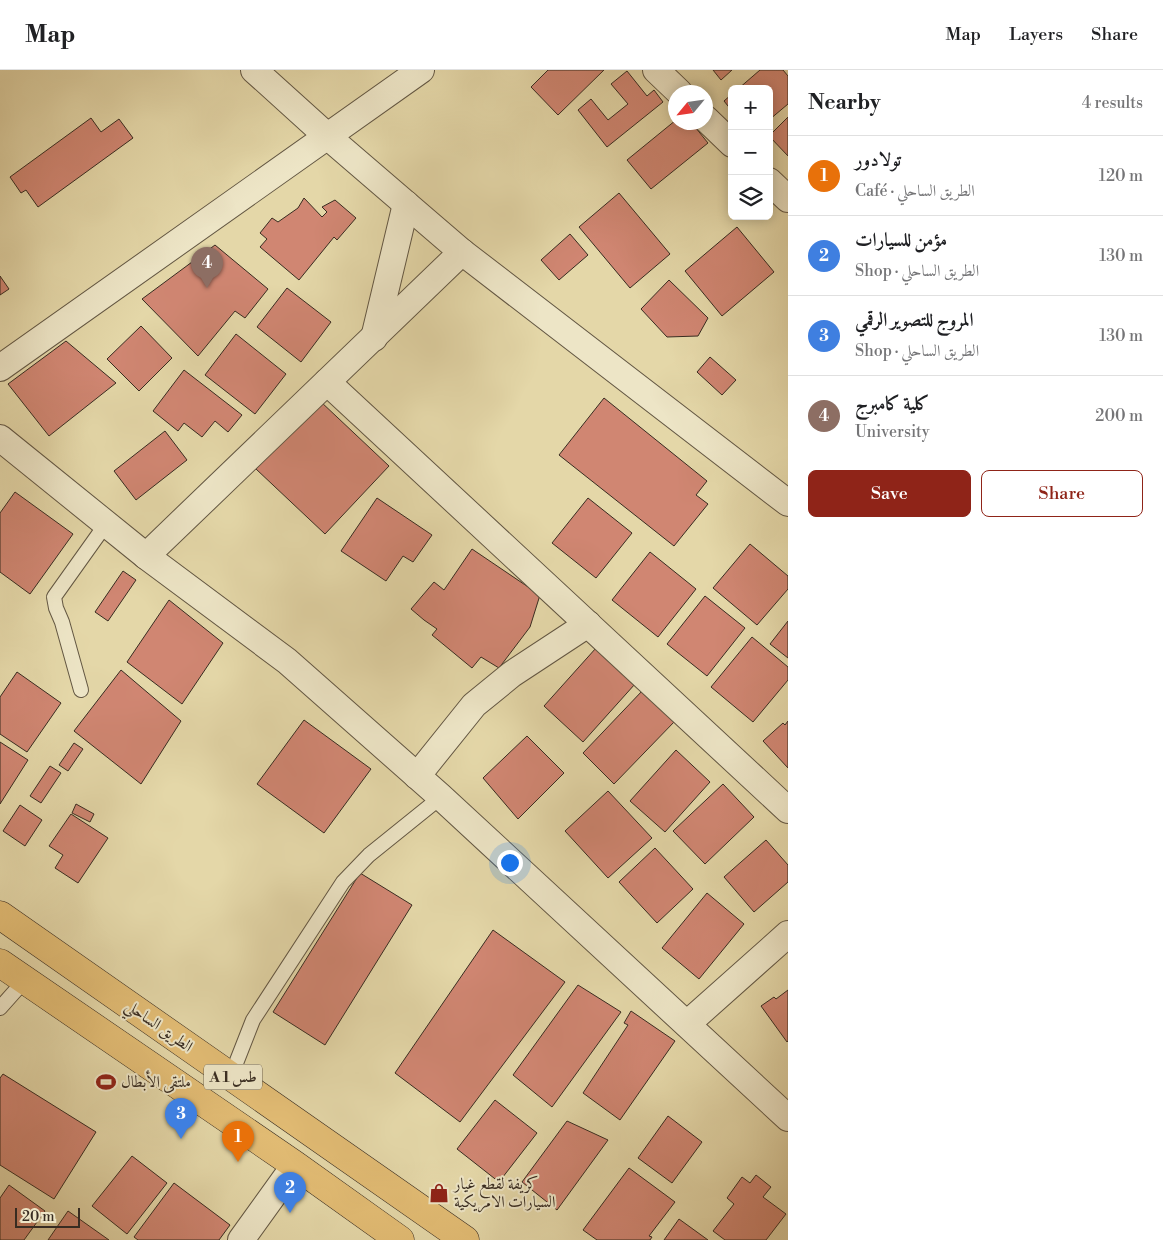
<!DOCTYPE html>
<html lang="en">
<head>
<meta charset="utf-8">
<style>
  :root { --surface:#fff; --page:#f2f2f2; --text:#202124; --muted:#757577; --line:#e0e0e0; --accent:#8f2418 }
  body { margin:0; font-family:"Libre Bodoni",Amiri,serif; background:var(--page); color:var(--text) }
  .controls { position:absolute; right:15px; top:15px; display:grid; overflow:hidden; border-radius:8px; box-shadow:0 2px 12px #0003 }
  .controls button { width:45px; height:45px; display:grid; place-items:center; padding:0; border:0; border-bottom:1px solid var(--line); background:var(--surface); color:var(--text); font:25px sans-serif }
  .compass { position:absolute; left:668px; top:15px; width:45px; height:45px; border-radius:50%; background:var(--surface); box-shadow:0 2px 12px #0003; rotate:241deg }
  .scale { position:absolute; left:15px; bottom:12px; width:65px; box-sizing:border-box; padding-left:5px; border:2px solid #382c21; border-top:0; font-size:14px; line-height:18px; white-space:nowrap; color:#382c21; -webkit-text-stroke:4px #ede5c6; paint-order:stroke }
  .you { position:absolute; left:509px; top:792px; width:18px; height:18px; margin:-12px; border:4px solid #fff; border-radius:50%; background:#1a73e8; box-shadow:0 0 0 8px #1a73e833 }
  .badge { display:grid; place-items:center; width:32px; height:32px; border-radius:50%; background:var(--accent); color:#fff; font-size:16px; font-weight:700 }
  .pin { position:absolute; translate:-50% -41px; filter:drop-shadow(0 1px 2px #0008) }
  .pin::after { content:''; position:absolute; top:26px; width:18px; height:15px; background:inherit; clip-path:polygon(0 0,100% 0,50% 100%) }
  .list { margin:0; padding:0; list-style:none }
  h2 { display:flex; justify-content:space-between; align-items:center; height:65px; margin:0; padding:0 20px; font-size:21px }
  h2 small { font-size:16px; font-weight:400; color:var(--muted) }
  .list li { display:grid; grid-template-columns:32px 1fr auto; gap:15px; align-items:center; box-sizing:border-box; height:80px; padding:0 20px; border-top:1px solid var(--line) }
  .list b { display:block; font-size:19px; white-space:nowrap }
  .list p { margin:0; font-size:16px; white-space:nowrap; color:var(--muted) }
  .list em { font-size:16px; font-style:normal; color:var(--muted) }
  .actions { display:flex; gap:10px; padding:15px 20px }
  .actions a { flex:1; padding:11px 0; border:1px solid var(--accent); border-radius:8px; text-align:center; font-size:18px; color:var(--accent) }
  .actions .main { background:var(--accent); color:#fff }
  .icon { flex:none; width:28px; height:28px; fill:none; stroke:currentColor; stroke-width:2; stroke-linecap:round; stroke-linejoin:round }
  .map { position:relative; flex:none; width:788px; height:1170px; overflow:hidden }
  header { display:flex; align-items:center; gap:30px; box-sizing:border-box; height:70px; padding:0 25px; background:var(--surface); border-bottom:1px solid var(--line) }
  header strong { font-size:24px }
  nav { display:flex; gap:28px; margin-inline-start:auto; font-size:18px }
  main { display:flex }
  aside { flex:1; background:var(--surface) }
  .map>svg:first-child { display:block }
  .building { fill:#d08672; stroke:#382c21 }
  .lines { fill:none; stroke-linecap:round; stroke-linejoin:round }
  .lane-casing { stroke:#635743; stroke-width:16 }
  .street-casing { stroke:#635743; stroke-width:28 }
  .highway-casing { stroke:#382c21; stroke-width:29 }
  .lane { stroke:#ede5c6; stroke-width:14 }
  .street { stroke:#ede5c6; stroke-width:26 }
  .highway { stroke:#e2bc74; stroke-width:28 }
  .labels { text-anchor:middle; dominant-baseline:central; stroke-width:4; stroke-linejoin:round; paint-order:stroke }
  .shield { fill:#ede5c6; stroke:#6e6452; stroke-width:1 }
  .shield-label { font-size:15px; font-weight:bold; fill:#382c21 }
  .street-label { font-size:16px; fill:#382c21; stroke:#ede5c6 }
  .poi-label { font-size:16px; fill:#382c21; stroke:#ede5c6; text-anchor:start }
</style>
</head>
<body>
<header>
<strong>Map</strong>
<nav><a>Map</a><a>Layers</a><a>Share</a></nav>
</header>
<main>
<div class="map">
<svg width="788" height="1170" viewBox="0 0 788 1170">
  <rect width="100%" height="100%" fill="#e4d7a8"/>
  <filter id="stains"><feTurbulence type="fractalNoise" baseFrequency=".004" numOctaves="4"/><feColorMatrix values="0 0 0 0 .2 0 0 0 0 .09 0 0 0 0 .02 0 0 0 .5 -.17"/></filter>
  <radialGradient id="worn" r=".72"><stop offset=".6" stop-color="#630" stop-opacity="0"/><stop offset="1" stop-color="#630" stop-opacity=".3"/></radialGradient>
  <g class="building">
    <path d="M548,0H604L558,45L531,17Z"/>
    <path d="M713,0H732L721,10Z"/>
    <path d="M760,0H783L788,6V34L769,50V19H738Z"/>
    <path d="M627,1L647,26L654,20L663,32L607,77L578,40L591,29L608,50L628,34L611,14Z"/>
    <path d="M732,24V41L724,31Z"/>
    <path d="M788,47V86L769,66Z"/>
    <path d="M91,48L101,62L119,49L133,68L38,137L26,120L21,123L10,107Z"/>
    <path d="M676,50V52H691L708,73L651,119L627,90Z"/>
    <path d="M619,123L670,184L630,218L579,157Z"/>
    <path d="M304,128L322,147L327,142L322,137L335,130L356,148L337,170L334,167L299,210L260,177L267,169L260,163L272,148L278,152L298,138Z"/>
    <path d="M737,157L774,202L722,246L685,201Z"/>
    <path d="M570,164L588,185L559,210L541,190Z"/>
    <path d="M215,175L268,219L245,248L235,241L198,286L142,229Z"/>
    <path d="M0,206L9,219L0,225Z"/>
    <path d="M669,210L708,248L698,266L667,267L641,239Z"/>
    <path d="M287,218L331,252L301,292L257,257Z"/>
    <path d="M141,256L172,288L139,321L107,289Z"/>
    <path d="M236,264L286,304L255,344L205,305Z"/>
    <path d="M66,271L116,313L49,366L8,314Z"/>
    <path d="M710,287L736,310L722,325L697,302Z"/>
    <path d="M184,300L242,345L228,362L215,351L202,367L184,353L178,361L153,341Z"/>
    <path d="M604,328L707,411L696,425L708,434L674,476L559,385Z"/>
    <path d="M320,331L389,396L325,464L256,399Z"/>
    <path d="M165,361L187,390L136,430L114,401Z"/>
    <path d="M15,422L73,464L30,524L0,502V443Z"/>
    <path d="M377,428L432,465L413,492L403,486L386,511L341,481Z"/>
    <path d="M588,428L632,463L596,508L552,473Z"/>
    <path d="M750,474L788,506V519L757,555L713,518Z"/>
    <path d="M472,479L540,525L530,557L499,598L481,587L472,598L432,565L437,559L424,550L411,539L434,512L444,520Z"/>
    <path d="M650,482L696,519L658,567L612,530Z"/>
    <path d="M123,501L136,510L108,551L95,542Z"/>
    <path d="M705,526L745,558L707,606L667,574Z"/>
    <path d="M169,530L223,573L182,634L127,592Z"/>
    <path d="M788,551V588L770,574Z"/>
    <path d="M752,567L788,597V610L753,652L711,617Z"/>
    <path d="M596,578L635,614L583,672L544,636Z"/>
    <path d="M121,600L181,651L141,714L74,661Z"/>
    <path d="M17,602L61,633L27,682L0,664V627Z"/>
    <path d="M643,620L675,651L614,714L583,683Z"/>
    <path d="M304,650L371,699L324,763L257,714Z"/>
    <path d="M788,651V698L763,671L783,653L785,655Z"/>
    <path d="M527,666L564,703L518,749L483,708Z"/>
    <path d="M0,672L28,690L0,734Z"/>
    <path d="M74,673L83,679L68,701L59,695Z"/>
    <path d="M676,680L710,712L665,762L630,731Z"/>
    <path d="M50,696L61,703L41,733L30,726Z"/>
    <path d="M723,714L754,747L705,794L673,761Z"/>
    <path d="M608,721L652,768L608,808L565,761Z"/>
    <path d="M76,734L94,744L90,752L72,743Z"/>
    <path d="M20,735L42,750L25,776L3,761Z"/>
    <path d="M71,744L108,768L78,813L55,798L63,785L49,776Z"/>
    <path d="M766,770L788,795V812L754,842L724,807Z"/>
    <path d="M655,778L693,819L657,853L619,812Z"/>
    <path d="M360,803L412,835L325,975L273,942Z"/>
    <path d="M707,823L744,854L699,909L662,878Z"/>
    <path d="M493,860L565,912L460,1052L395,1003Z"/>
    <path d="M578,915L621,942L552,1037L513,1005Z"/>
    <path d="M788,920V971L787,972L761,936L774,927L776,929Z"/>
    <path d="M631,941L675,971L620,1050L583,1023L628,955L624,953Z"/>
    <path d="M3,1004L96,1062L54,1129L0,1095V1008Z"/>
    <path d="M495,1030L537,1063L499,1112L457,1079Z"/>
    <path d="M668,1046L702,1072L672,1113L638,1088Z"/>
    <path d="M567,1051L608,1070L557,1140L522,1112Z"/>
    <path d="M132,1086L167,1113L127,1164L92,1136Z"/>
    <path d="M629,1098L675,1132L649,1166L652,1167L650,1170H597L583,1160Z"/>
    <path d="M756,1105L771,1117L763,1127L786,1144L766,1170H725L713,1161L734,1134L727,1128L742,1107L750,1113Z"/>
    <path d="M174,1113L230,1155L219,1170H138L134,1167Z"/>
    <path d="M9,1115L45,1141L24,1170H0V1128Z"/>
    <path d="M68,1141L109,1170H48Z"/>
    <path d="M679,1149L708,1170H664Z"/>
  </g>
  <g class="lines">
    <defs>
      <g id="lane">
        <path d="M81,620L62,552L56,538L54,527L106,454"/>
        <path d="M0,938L25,910"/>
        <path d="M231,1006L253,950L343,812L369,785L441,727"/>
      </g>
      <g id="street">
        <path d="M254,0L327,66L462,182L788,433"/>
        <path d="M656,0L679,22"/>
        <path d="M706,49L732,74"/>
        <path d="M769,111L788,129"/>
        <path d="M374,268L406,134"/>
        <path d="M0,298L421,0"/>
        <path d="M327,312L788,740"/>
        <path d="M0,368L146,486L287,591L441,727L788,1048"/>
        <path d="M146,486L462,182"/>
        <path d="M417,706L474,635L512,604L588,554"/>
        <path d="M687,954L788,864"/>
        <path d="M241,1170L295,1095"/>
      </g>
      <g id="highway">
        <path d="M0,845L465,1170"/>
        <path d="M0,893L295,1095L400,1170"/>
      </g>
    </defs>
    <use href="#lane" class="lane-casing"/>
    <use href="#street" class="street-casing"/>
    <use href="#highway" class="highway-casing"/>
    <use href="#lane" class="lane"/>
    <use href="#street" class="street"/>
    <use href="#highway" class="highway"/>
  </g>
  <defs>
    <symbol id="stadium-bare" viewBox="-9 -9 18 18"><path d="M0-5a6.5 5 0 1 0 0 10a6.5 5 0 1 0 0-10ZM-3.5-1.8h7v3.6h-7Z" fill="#8f2418" stroke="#ede5c6" stroke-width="2.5" paint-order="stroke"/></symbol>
    <symbol id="shop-bare" viewBox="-9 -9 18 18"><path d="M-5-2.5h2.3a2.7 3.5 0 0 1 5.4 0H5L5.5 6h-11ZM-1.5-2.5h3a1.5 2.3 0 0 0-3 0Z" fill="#8f2418" stroke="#ede5c6" stroke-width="2.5" paint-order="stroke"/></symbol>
  </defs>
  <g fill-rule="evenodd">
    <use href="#stadium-bare" x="92" y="998" width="28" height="28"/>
    <use href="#shop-bare" x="425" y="1109" width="28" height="28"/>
  </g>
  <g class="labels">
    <rect class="shield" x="204" y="994.5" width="58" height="25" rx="4"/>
    <g class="shield-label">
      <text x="233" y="1007">A 1 طس</text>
    </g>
    <g class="street-label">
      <text transform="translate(159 956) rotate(35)">الطريق الساحلي</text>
    </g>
    <g class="poi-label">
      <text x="121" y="1012">ملتقى الأبطال</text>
      <text x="454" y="1114">كريفة لقطع غيار<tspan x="454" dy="18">السيارات الامريكية</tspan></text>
    </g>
  </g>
  <rect width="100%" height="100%" filter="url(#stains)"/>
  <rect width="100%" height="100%" fill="url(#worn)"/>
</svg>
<div class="controls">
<button>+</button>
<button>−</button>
<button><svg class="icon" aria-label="layers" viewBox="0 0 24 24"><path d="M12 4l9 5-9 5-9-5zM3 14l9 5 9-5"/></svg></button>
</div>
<svg class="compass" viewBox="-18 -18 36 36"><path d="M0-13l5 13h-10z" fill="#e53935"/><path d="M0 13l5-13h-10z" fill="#757577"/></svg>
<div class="scale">20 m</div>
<div class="you"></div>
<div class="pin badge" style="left:238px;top:1092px;background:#e8710a">1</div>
<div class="pin badge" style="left:290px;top:1143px;background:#3f7fe0">2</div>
<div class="pin badge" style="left:181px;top:1069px;background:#3f7fe0">3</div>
<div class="pin badge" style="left:207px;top:218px;background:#8d6e63">4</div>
</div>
<aside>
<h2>Nearby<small>4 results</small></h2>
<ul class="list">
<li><span class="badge" style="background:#e8710a">1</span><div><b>تولادور</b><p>Café · الطريق الساحلي</p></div><em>120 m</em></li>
<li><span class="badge" style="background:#3f7fe0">2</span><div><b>مؤمن للسيارات</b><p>Shop · الطريق الساحلي</p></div><em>130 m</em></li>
<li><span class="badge" style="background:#3f7fe0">3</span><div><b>المروج للتصوير الرقمي</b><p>Shop · الطريق الساحلي</p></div><em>130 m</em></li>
<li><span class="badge" style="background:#8d6e63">4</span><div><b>كلية كامبرج</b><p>University</p></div><em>200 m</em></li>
</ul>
<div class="actions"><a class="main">Save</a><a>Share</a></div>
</aside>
</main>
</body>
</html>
